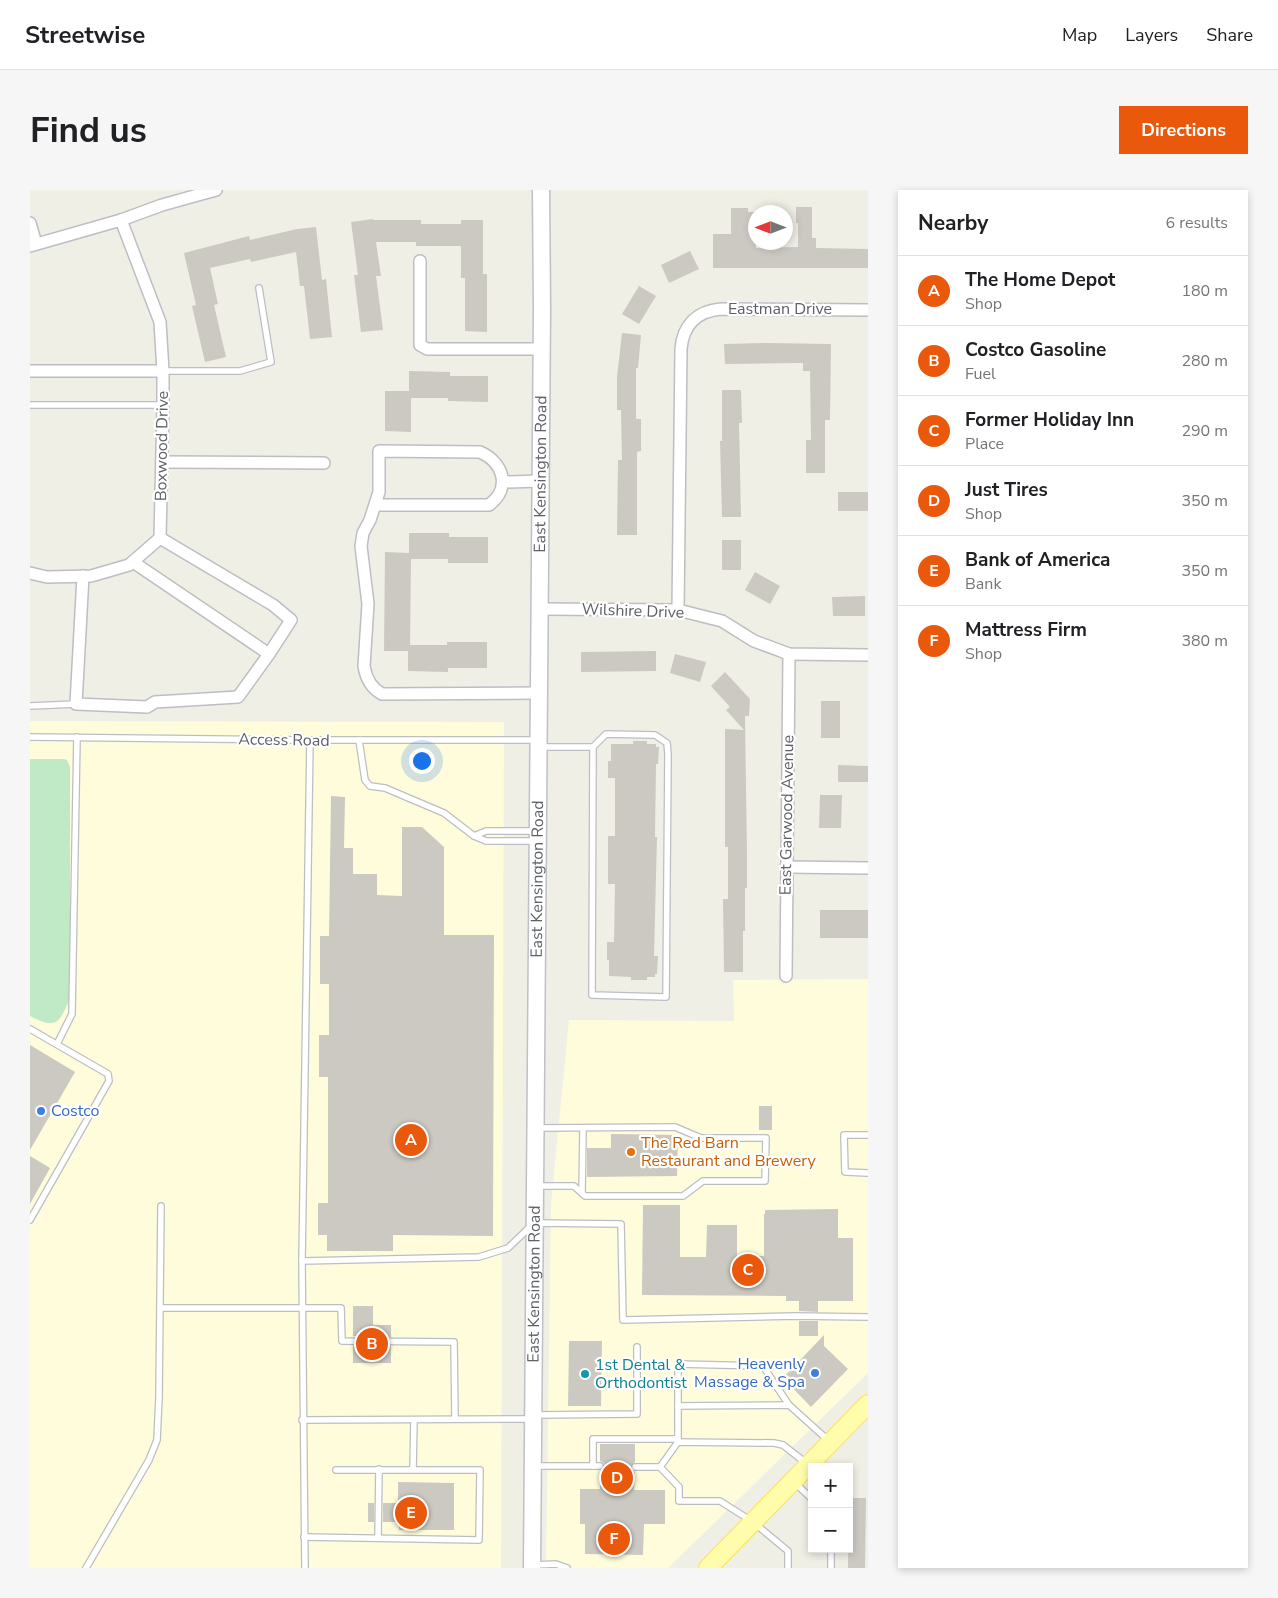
<!DOCTYPE html>
<html lang="en">
<head>
<meta charset="utf-8">
<style>
  :root { --surface:#fff; --page:#f6f6f6; --text:#202124; --muted:#757577; --line:#e0e0e0; --accent:#ea580c }
  body { margin:0; font-family:"Nunito Sans",sans-serif; background:var(--page); color:var(--text) }
  .controls { position:absolute; right:15px; bottom:15px; display:grid; overflow:hidden; border-radius:0px; box-shadow:0 2px 8px #0003 }
  .controls button { width:45px; height:45px; display:grid; place-items:center; padding:0; border:0; border-bottom:1px solid var(--line); background:var(--surface); color:var(--text); font:25px sans-serif }
  .compass { position:absolute; left:718px; top:15px; width:45px; height:45px; border-radius:50%; background:var(--surface); box-shadow:0 2px 8px #0003; rotate:270deg }
  .you { position:absolute; left:391px; top:570px; width:18px; height:18px; margin:-12px; border:4px solid #fff; border-radius:50%; background:#1a73e8; box-shadow:0 0 0 8px #1a73e833 }
  .badge { display:grid; place-items:center; width:32px; height:32px; border-radius:50%; background:var(--accent); color:#fff; font-size:16px; font-weight:700 }
  .pin { position:absolute; translate:-50% -50%; border:2px solid #fff; box-shadow:0 1px 5px #0006 }
  .list { margin:0; padding:0; list-style:none }
  h2 { display:flex; justify-content:space-between; align-items:center; height:65px; margin:0; padding:0 20px; font-size:21px }
  h2 small { font-size:16px; font-weight:400; color:var(--muted) }
  .list li { display:grid; grid-template-columns:32px 1fr auto; gap:15px; align-items:center; box-sizing:border-box; height:70px; padding:0 20px; border-top:1px solid var(--line) }
  .list b { display:block; font-size:19px; white-space:nowrap }
  .list p { margin:0; font-size:16px; white-space:nowrap; color:var(--muted) }
  .list em { font-size:16px; font-style:normal; color:var(--muted) }
  .map { position:relative; flex:none; width:838px; height:1378px; overflow:hidden; border-radius:0px }
  header { display:flex; align-items:center; gap:30px; box-sizing:border-box; height:70px; padding:0 25px; background:var(--surface); border-bottom:1px solid var(--line) }
  header strong { font-size:24px }
  nav { display:flex; gap:28px; margin-inline-start:auto; font-size:18px }
  .intro { display:flex; align-items:center; justify-content:space-between; box-sizing:border-box; height:120px; padding:0 30px }
  h1 { margin:0; font-size:35px }
  .button { padding:12px 22px; border-radius:0px; background:var(--accent); color:#fff; font-size:18px; font-weight:700 }
  main { display:flex; gap:30px; padding:0 30px }
  aside { flex:1; background:var(--surface); border-radius:0px; box-shadow:0 2px 8px #0003 }
  .map>svg:first-child { display:block }
  .commercial { fill:#fffcdb }
  .green { fill:#c0e9c6 }
  .building { fill:#cbc9c2 }
  .lines { fill:none; stroke-linecap:round; stroke-linejoin:round }
  .lane-casing { stroke:#bcbec4; stroke-width:8 }
  .street-casing { stroke:#bcbec4; stroke-width:14 }
  .secondary-casing { stroke:#bdc0c7; stroke-width:19 }
  .primary-casing { stroke:#fbe353; stroke-width:20 }
  .lane { stroke:#fff; stroke-width:5.5 }
  .street { stroke:#fff; stroke-width:11 }
  .secondary { stroke:#fff; stroke-width:16 }
  .primary { stroke:#fffdab; stroke-width:18 }
  .shop-dot { fill:#3f7fe0; stroke:#fff; stroke-width:2 }
  .food-dot { fill:#e8710a; stroke:#fff; stroke-width:2 }
  .culture-dot { fill:#0f9aa8; stroke:#fff; stroke-width:2 }
  .labels { text-anchor:middle; dominant-baseline:central; stroke-width:4.5; stroke-linejoin:round; paint-order:stroke }
  .street-label { font-size:16px; fill:#5d6066; stroke:#fff }
  .shop-label { font-size:16px; fill:#366cbe; stroke:#fff; text-anchor:start }
  .food-label { font-size:16px; fill:#c56008; stroke:#fff; text-anchor:start }
  .culture-label { font-size:16px; fill:#0d838f; stroke:#fff; text-anchor:start }
</style>
</head>
<body>
<header>
<strong>Streetwise</strong>
<nav><a>Map</a><a>Layers</a><a>Share</a></nav>
</header>
<div class="intro"><h1>Find us</h1><a class="button">Directions</a></div>
<main>
<div class="map">
<svg width="838" height="1378" viewBox="0 0 838 1378">
  <rect width="100%" height="100%" fill="#f0efe5"/>
  <g class="commercial">
    <path d="M0,531L474,532L471,1378H0Z"/>
    <path d="M838,789V1183L638,1378H516L521,1014L539,830L704,831L703,790Z"/>
  </g>
  <path class="green" d="M0,569H34L37,570L40,577V808C29,835 25,839 0,826Z"/>
  <g class="building">
    <path d="M766,17H782V48H786V58L838,59V78H683V44H701V18H718V22H726V58L768,57V33H766Z"/>
    <path d="M343,29V30H391V34H431V30H453V84H457V142L435,141V88H431V56H386V52H346L351,86H346L353,140L331,142L324,85H328L321,32Z"/>
    <path d="M286,37L292,90L296,89L302,147L280,149L274,96H270L266,62L221,72L220,69L180,78L188,114L184,115L196,167L175,172L162,116L166,115L154,63L219,46L220,50L267,39Z"/>
    <path d="M660,61L669,79L639,93L631,75Z"/>
    <path d="M609,96L626,106L609,134L592,124Z"/>
    <path d="M592,143L611,145L608,178H606V229H611V261L607,262V345H587L588,270H592L591,220H587V187Z"/>
    <path d="M737,153L801,154L800,230H795V283H776V250H781L780,181H773V173L695,174L694,154Z"/>
    <path d="M379,181L420,182V186H458V212L418,211V208H381V242L355,241V201H379Z"/>
    <path d="M692,200H711L712,233H709L711,327H692L690,251H692Z"/>
    <rect x="808" y="302" width="30" height="19"/>
    <path d="M379,343H419V347H458V373H418V369H381L380,455H417V452H457V478H418V482L378,481V461H354L355,362L379,363Z"/>
    <rect x="692" y="350" width="19" height="30"/>
    <path d="M725,382L750,396L740,414L715,400Z"/>
    <path d="M835,406V426H803L802,407Z"/>
    <path d="M626,461V481L551,482V462Z"/>
    <path d="M645,464L676,472L670,492L640,483Z"/>
    <path d="M695,482L720,509L719,526H715L717,666V698H715V741H713V782H694L693,709H698V657H695V539L714,540L696,520L700,517L681,496Z"/>
    <rect x="791" y="511" width="19" height="37"/>
    <path d="M603,551H617V554H626V557H629L628,574H626L625,647H627L624,766H628L627,784H625V787H617V790H601V787L579,786V770H577V752H584L585,694H578V646H585V588H578V571H581V554H603Z"/>
    <path d="M808,575L838,576V592H808Z"/>
    <path d="M790,605H812L811,638H789Z"/>
    <path d="M301,606L315,607L314,658H323V684H347V705L372,706V637H392L414,657V745H464L463,1046L363,1045V1061H297V1045H288V1013H298V887H289V845H299V794H290V746H299Z"/>
    <rect x="790" y="720" width="48" height="28"/>
    <path d="M0,855L45,882L0,960Z"/>
    <rect x="729" y="916" width="13" height="24"/>
    <path d="M581,944L648,945L647,986L557,987V958H581Z"/>
    <path d="M0,966L20,978L0,1014Z"/>
    <path d="M613,1015H650V1067H676L677,1035H707V1066H734V1024H735V1020L808,1019V1048H823V1111H788V1122L769,1121V1111H756V1106L612,1105Z"/>
    <path d="M323,1116H343V1135H361V1147L323,1146Z"/>
    <rect x="769" y="1131" width="19" height="15"/>
    <path d="M794,1145V1156L818,1179L781,1217L753,1188Z"/>
    <path d="M539,1151H572L571,1216H538Z"/>
    <rect x="323" y="1156" width="38" height="17"/>
    <path d="M570,1254H605V1272L600,1277L601,1280L605,1282L604,1300H635V1334H614L613,1365L555,1364V1334H550V1299H570V1281L573,1280L575,1276L574,1273L570,1271Z"/>
    <path d="M368,1292L424,1293V1340H369V1332H353V1313H368Z"/>
    <path d="M819,1308H836L835,1378H818Z"/>
    <rect x="338" y="1313" width="6" height="19"/>
  </g>
  <g class="lines">
    <defs>
      <g id="lane">
        <path d="M133,181H210L241,172L229,98"/>
        <path d="M0,215H133"/>
        <path d="M0,516L46,514"/>
        <path d="M0,547L280,550H508"/>
        <path d="M329,550L335,590L340,596L355,598L414,623L444,646L456,651H506"/>
        <path d="M511,557H563L576,544L625,545L637,553L638,564L636,807L562,805L563,557"/>
        <path d="M444,646L456,641H506"/>
        <path d="M0,839L78,884L79,891L0,1030"/>
        <path d="M27,854L42,824L47,547"/>
        <path d="M838,945H814L815,982L838,983"/>
        <path d="M507,996H544L555,1006H653L673,991H735L736,948H671L645,937L507,938"/>
        <path d="M552,1003L553,938"/>
        <path d="M272,1071L449,1067L478,1058L504,1033L591,1034L593,1130L765,1126L838,1127"/>
        <path d="M130,1118H311L312,1151L424,1152L425,1229"/>
        <path d="M648,1216V1174L733,1176L759,1215"/>
        <path d="M505,1225L607,1224V1157"/>
        <path d="M272,1230L503,1229"/>
        <path d="M648,1252V1216L759,1215L799,1251"/>
        <path d="M505,1276H570"/>
        <path d="M563,1276V1249H648"/>
        <path d="M605,1277H630L649,1297V1311H690L723,1332L758,1361V1378"/>
        <path d="M630,1277L648,1252L744,1253L753,1255L776,1273"/>
        <path d="M383,1279L384,1230"/>
        <path d="M765,1293L782,1309"/>
        <path d="M274,1347L449,1350L450,1280H306"/>
        <path d="M348,1348L349,1279"/>
        <path d="M504,1375L526,1374L537,1378"/>
        <path d="M56,1378L119,1270L127,1250L129,1207L131,1016"/>
        <path d="M275,1378L272,1071L280,550"/>
        <path d="M801,1378V1359"/>
      </g>
      <g id="street">
        <path d="M0,33L6,54"/>
        <path d="M0,56L91,30L132,15L186,0"/>
        <path d="M390,71V155L397,159H511"/>
        <path d="M0,181H133"/>
        <path d="M133,272L294,273"/>
        <path d="M474,292L510,291"/>
        <path d="M346,315H459C482,298 473,272 450,262L349,261V302L340,330L333,343L331,356L338,414L334,476C336,489 341,498 352,504L509,503"/>
        <path d="M130,348L243,415L261,430L239,464"/>
        <path d="M0,383L17,387L61,386L99,375L130,348L133,215V181L130,132L91,30"/>
        <path d="M53,386L46,514L117,517L125,512L208,507L239,464L103,372"/>
        <path d="M510,419L648,420L692,431L724,451L759,464L838,465"/>
        <path d="M648,420L651,159C653,135 667,121 691,119L838,120"/>
        <path d="M756,677L838,678"/>
        <path d="M756,786L759,464"/>
      </g>
      <g id="secondary">
        <path id="s1" d="M502,1378L512,119L511,0"/>
      </g>
      <path id="primary" d="M678,1378L838,1214"/>
    </defs>
    <use href="#lane" class="lane-casing"/>
    <use href="#street" class="street-casing"/>
    <use href="#secondary" class="secondary-casing"/>
    <use href="#primary" class="primary-casing"/>
    <use href="#lane" class="lane"/>
    <use href="#street" class="street"/>
    <use href="#secondary" class="secondary"/>
    <use href="#primary" class="primary"/>
  </g>
  <g class="shop-dot">
    <circle cx="11" cy="921" r="5"/>
    <circle cx="785" cy="1183" r="5"/>
  </g>
  <circle class="food-dot" cx="601" cy="962" r="5"/>
  <circle class="culture-dot" cx="555" cy="1184" r="5"/>
  <g class="labels">
    <g class="street-label">
      <text x="750" y="119">Eastman Drive</text>
      <text transform="translate(132 256) rotate(-89)">Boxwood Drive</text>
      <text stroke="none"><textPath href="#s1" startOffset="1094">East Kensington Road</textPath></text>
      <text transform="translate(603 421) rotate(2)">Wilshire Drive</text>
      <text transform="translate(254 550) rotate(1)">Access Road</text>
      <text transform="translate(757 625) rotate(-89)">East Garwood Avenue</text>
      <text stroke="none"><textPath href="#s1" startOffset="689">East Kensington Road</textPath></text>
      <text stroke="none"><textPath href="#s1" startOffset="284">East Kensington Road</textPath></text>
    </g>
    <g class="shop-label">
      <text x="21" y="921">Costco</text>
      <text x="775" y="1174" text-anchor="end">Heavenly<tspan x="775" dy="18">Massage &amp; Spa</tspan></text>
    </g>
    <g class="food-label">
      <text x="611" y="953">The Red Barn<tspan x="611" dy="18">Restaurant and Brewery</tspan></text>
    </g>
    <g class="culture-label">
      <text x="565" y="1175">1st Dental &amp;<tspan x="565" dy="18">Orthodontist</tspan></text>
    </g>
  </g>
</svg>
<div class="controls">
<button>+</button>
<button>−</button>
</div>
<svg class="compass" viewBox="-18 -18 36 36"><path d="M0-13l5 13h-10z" fill="#e53935"/><path d="M0 13l5-13h-10z" fill="#757577"/></svg>
<div class="you"></div>
<div class="pin badge" style="left:381px;top:950px">A</div>
<div class="pin badge" style="left:342px;top:1154px">B</div>
<div class="pin badge" style="left:718px;top:1080px">C</div>
<div class="pin badge" style="left:587px;top:1288px">D</div>
<div class="pin badge" style="left:381px;top:1323px">E</div>
<div class="pin badge" style="left:584px;top:1349px">F</div>
</div>
<aside>
<h2>Nearby<small>6 results</small></h2>
<ul class="list">
<li><span class="badge">A</span><div><b>The Home Depot</b><p>Shop</p></div><em>180 m</em></li>
<li><span class="badge">B</span><div><b>Costco Gasoline</b><p>Fuel</p></div><em>280 m</em></li>
<li><span class="badge">C</span><div><b>Former Holiday Inn</b><p>Place</p></div><em>290 m</em></li>
<li><span class="badge">D</span><div><b>Just Tires</b><p>Shop</p></div><em>350 m</em></li>
<li><span class="badge">E</span><div><b>Bank of America</b><p>Bank</p></div><em>350 m</em></li>
<li><span class="badge">F</span><div><b>Mattress Firm</b><p>Shop</p></div><em>380 m</em></li>
</ul>
</aside>
</main>
</body>
</html>
